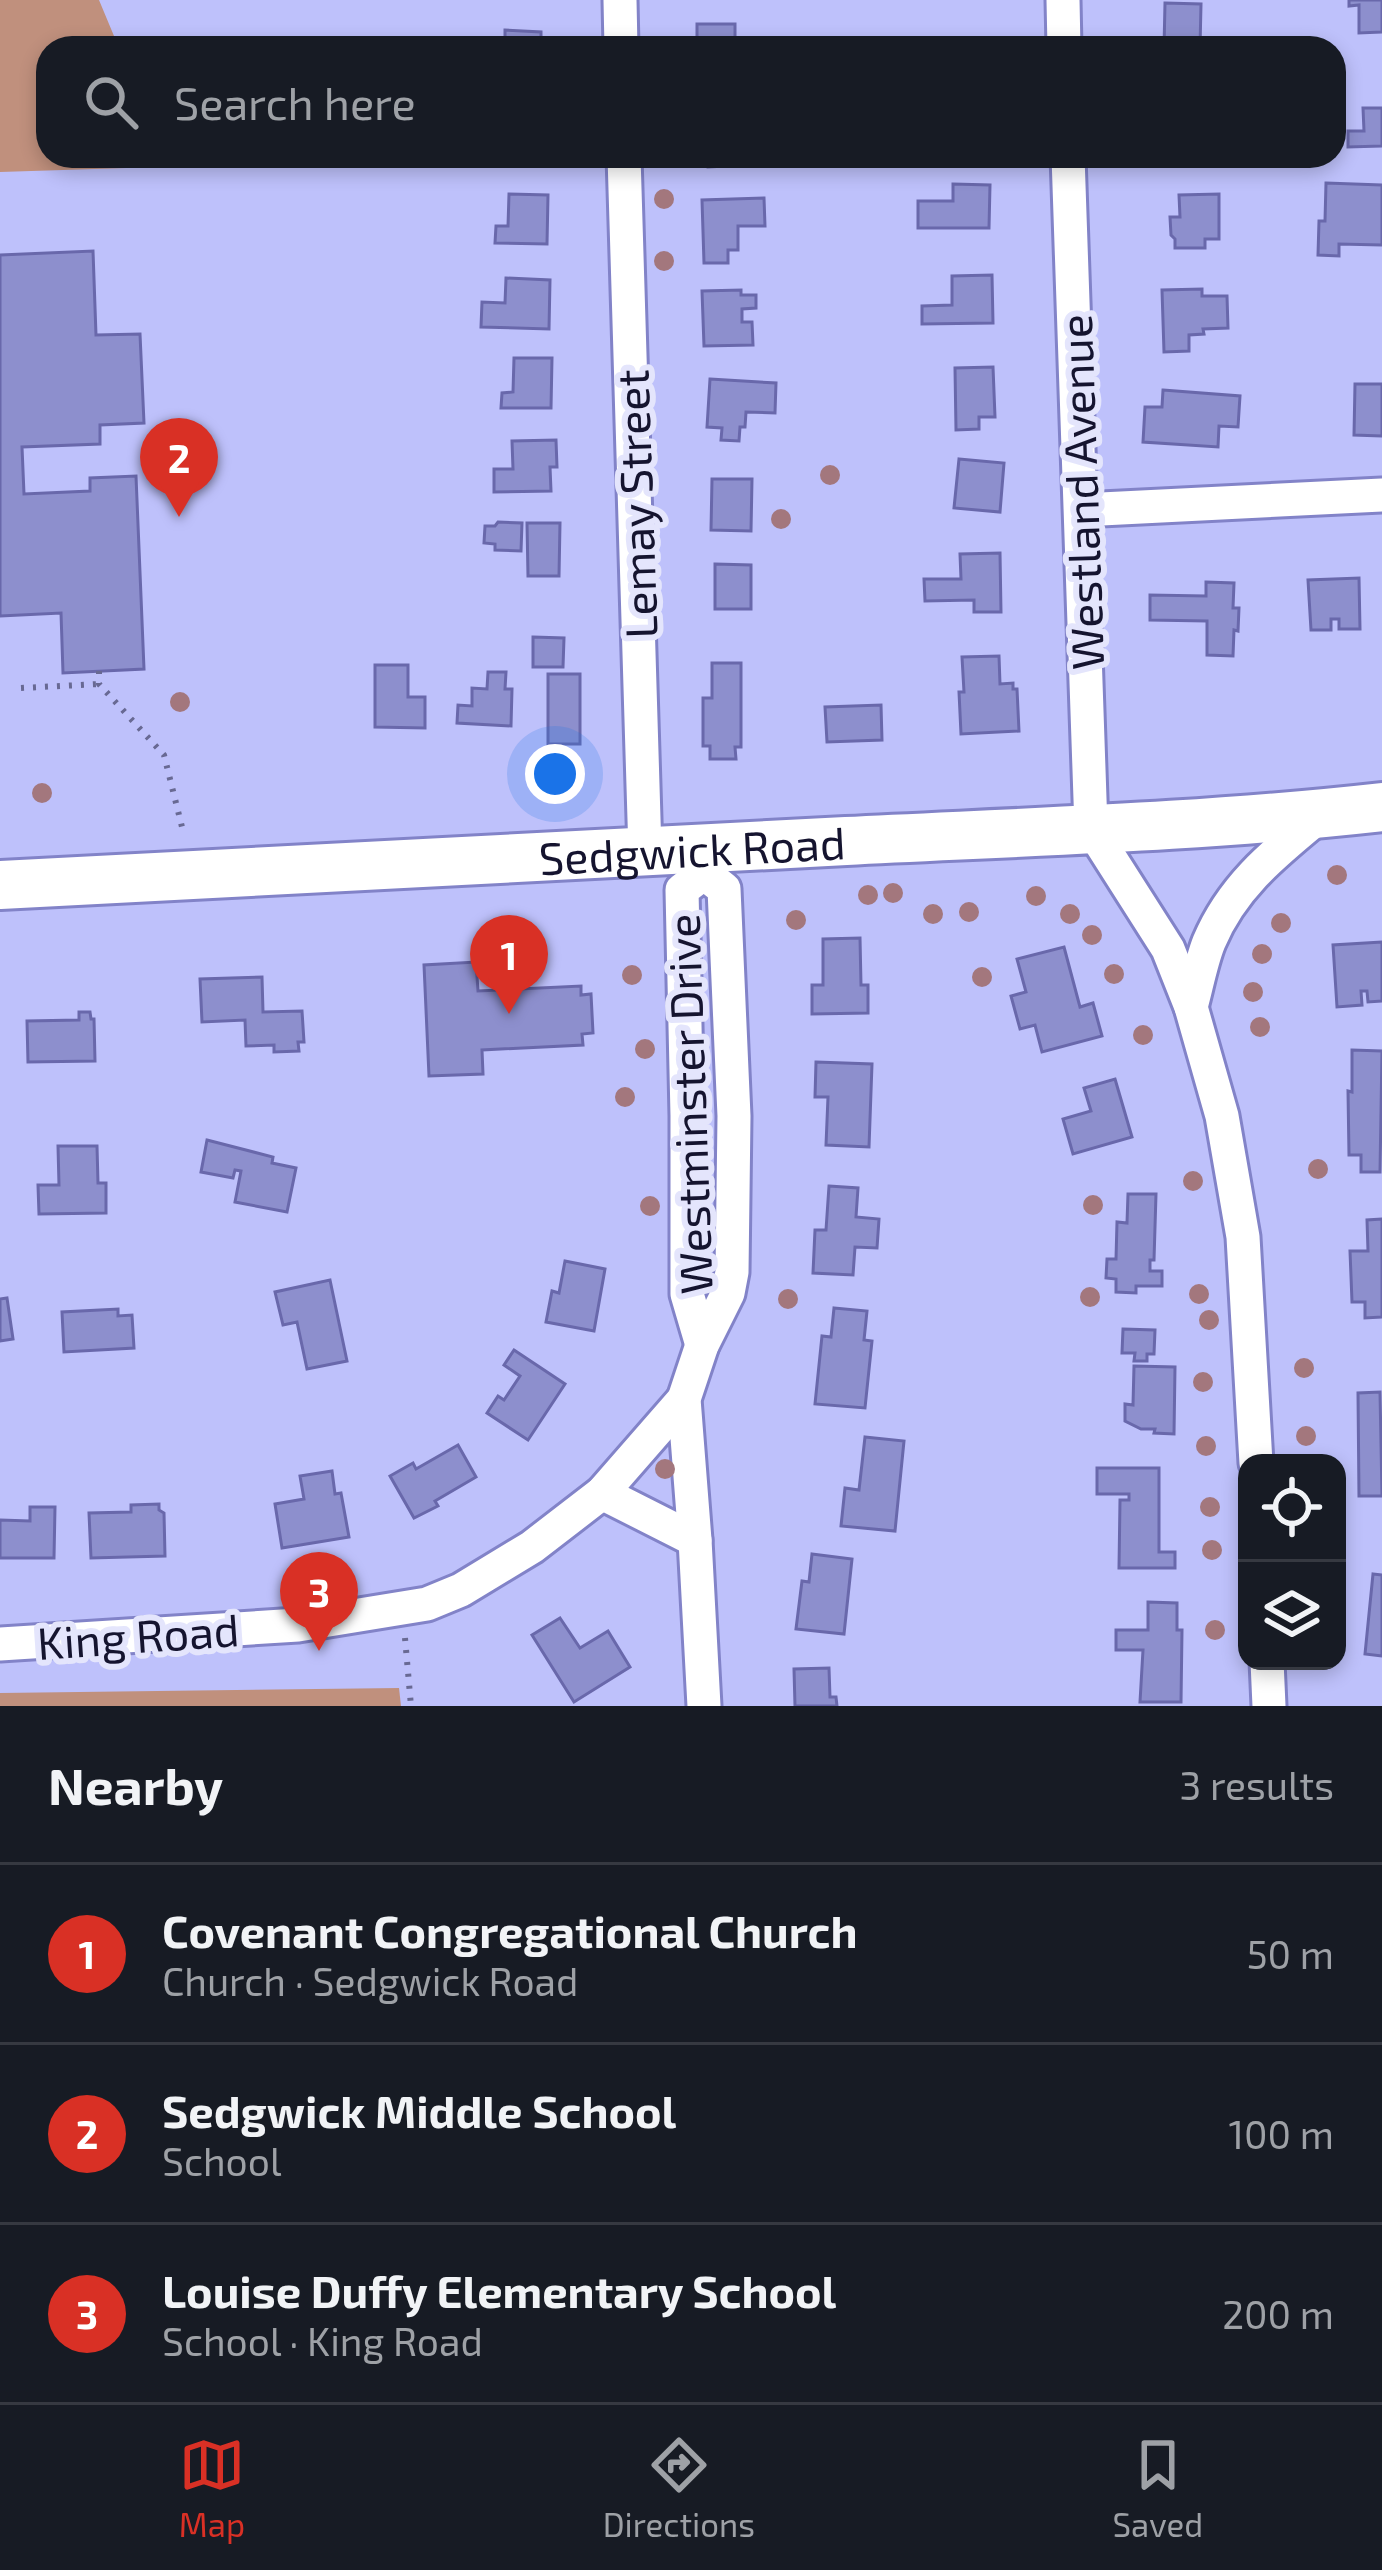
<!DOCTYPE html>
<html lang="en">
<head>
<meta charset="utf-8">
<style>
  :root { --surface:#171b24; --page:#242831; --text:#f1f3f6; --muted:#9ea1a6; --line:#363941; --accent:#d93025 }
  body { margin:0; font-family:"Exo 2",sans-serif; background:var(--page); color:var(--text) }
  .controls { position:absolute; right:36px; bottom:36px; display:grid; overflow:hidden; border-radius:24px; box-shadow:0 6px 18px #0003 }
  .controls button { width:108px; height:108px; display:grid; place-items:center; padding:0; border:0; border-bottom:3px solid var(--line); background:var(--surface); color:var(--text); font:60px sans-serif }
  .you { position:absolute; left:555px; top:774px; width:42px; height:42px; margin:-30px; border:9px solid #fff; border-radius:50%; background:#1a73e8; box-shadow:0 0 0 18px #1a73e833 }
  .badge { display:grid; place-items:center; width:78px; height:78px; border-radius:50%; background:var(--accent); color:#fff; font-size:39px; font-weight:700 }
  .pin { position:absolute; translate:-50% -99px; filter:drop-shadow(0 3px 6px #0008) }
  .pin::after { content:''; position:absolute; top:63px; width:42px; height:36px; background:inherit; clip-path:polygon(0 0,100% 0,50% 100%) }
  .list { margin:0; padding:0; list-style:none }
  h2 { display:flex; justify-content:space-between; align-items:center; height:156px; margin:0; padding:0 48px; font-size:51px }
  h2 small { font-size:39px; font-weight:400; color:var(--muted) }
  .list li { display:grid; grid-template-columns:78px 1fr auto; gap:36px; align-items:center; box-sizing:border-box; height:180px; padding:0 48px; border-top:3px solid var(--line) }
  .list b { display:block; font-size:45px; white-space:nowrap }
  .list p { margin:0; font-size:39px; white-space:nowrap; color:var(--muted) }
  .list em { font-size:39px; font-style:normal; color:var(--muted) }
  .icon { flex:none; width:66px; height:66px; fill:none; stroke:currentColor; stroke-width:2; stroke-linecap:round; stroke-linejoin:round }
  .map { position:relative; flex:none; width:1382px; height:1706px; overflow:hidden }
  .search { position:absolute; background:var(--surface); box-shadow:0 6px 18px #0003; left:36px; right:36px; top:36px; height:132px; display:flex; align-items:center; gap:30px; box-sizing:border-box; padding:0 42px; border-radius:36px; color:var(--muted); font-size:45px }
  .sheet { height:696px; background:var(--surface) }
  nav { display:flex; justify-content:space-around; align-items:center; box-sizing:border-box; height:168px; border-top:3px solid var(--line); background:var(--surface); font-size:33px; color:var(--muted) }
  nav a { display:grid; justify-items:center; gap:6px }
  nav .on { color:var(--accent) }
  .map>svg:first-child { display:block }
  .green { fill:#c0907d }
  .building { fill:#8d8fcd; stroke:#6968ab; stroke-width:3 }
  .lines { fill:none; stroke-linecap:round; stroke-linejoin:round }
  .street-casing { stroke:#8283c8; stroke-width:39 }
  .secondary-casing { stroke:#8283c8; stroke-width:54 }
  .path { stroke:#686993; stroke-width:6; stroke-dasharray:3 9; stroke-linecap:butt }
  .street { stroke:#fff; stroke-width:33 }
  .secondary { stroke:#fff; stroke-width:48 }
  .tree { fill:#a3777d }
  .labels { text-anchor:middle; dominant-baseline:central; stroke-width:12; stroke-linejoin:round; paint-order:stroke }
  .street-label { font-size:45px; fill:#15142f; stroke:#e4e5fc }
</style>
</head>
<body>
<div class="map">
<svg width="1382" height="1706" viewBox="0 0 1382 1706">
  <rect width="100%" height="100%" fill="#bec1fb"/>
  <g class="green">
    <path d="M0,0H99L119,48H48V156H125L126,168L0,172Z"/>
    <path d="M399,1688L401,1706H0V1693Z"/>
  </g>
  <g class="building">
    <path d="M1349,0H1382V32L1359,33V5L1349,6Z"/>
    <path d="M1165,3L1201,4L1200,48H1164Z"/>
    <rect x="697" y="24" width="38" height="24"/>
    <path d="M505,30L541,32V48H496V44H505Z"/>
    <path d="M1363,108H1382V146L1348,147V131H1364Z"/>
    <path d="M492,156H546V166L492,165Z"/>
    <path d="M707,156H745L746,165L708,167Z"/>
    <path d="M1326,183L1382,185V245L1339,244V256L1318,255L1319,221H1325Z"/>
    <path d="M953,184L990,185L989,228H918V201H953Z"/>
    <path d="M509,194L548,195L547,244L495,243L496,226H508Z"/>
    <path d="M1219,194V239H1205V248H1175V239L1171,235L1170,217H1180L1179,195Z"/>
    <path d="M764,198L765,226H738V250H728V263H704L702,200Z"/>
    <path d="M93,251L96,335L140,334L144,423L100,425V444L22,447L24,494L90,491V478L136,476L144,669L63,673L61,613L0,616V255Z"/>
    <path d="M992,275L993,323L922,324V306L952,305V276Z"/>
    <path d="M506,278L550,280L549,329L481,327L482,302L505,303Z"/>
    <path d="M1202,289V296H1227L1228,328L1203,329L1204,334L1189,335V351L1164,352L1162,290Z"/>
    <path d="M741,290V295H756V308L742,309V322H752L753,345L704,346L702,291Z"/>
    <path d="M514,358H552L551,408H501L502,393L513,392Z"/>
    <path d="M993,367L995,417H979V429L956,430L955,368Z"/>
    <path d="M710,379L776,383L775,413L746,412L745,427H740L739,441L721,440L722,428L707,427Z"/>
    <path d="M1355,384H1382V436L1354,435Z"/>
    <path d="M1163,390L1240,396L1238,427L1219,426L1218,447L1143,442L1145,407H1162Z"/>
    <path d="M556,440L557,467H550L551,491L494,492V469H513L512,441Z"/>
    <path d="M959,459L1004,463L1000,512L954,508Z"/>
    <path d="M712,479H752L751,531L711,530Z"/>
    <path d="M498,522L522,523L521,551L495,550V544L484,543L485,526H495Z"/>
    <path d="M527,523H560L559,576H528Z"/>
    <path d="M1000,553L1001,612H974V600L925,601L924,579H961L960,554Z"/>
    <path d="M715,564L751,565V609H715Z"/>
    <path d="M1359,578L1360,629H1339V619H1331V630H1311L1308,580Z"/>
    <path d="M1206,582L1234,583L1233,608H1239L1238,631L1234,630L1233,656L1207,655V621L1150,620V595L1206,596Z"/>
    <path d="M533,637L564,638L563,667H533Z"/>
    <path d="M999,656L1000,684L1013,683V689H1017L1019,731L961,734L959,692H964L962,657Z"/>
    <path d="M712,663H741V747H735L736,759H710V746H703V698H712Z"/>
    <path d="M375,665H408V697H425V728L375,727Z"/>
    <path d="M488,672H506L505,689H512L511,726L457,723L458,705L472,706V688L487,689Z"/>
    <rect x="548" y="674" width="32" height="70"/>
    <path d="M881,705L882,740L827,742L825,707Z"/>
    <path d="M860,938L861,985H868V1013L812,1014V985H823V939Z"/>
    <path d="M1382,942V1001L1368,1002L1367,991H1361L1362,1005L1337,1007L1333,945Z"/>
    <path d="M1064,947L1080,1007L1093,1003L1102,1036L1042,1052L1035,1025L1020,1029L1011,996L1026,992L1017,959Z"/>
    <path d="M476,962L478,991L581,986V995L591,994L593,1033L582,1034L583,1045L482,1050L483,1074L429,1076L424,965Z"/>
    <path d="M262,977L263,1012L302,1011L304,1042H298L299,1051L274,1052V1045L246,1046L245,1020L202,1022L200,979Z"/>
    <path d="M79,1012H90L91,1019H94L95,1061L28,1062L27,1021L79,1020Z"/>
    <path d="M1352,1050L1382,1051L1380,1172H1361V1155H1349L1348,1091L1352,1092Z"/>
    <path d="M816,1062L872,1064L869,1147L826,1145L828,1097H815Z"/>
    <path d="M1115,1079L1132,1137L1073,1154L1063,1119L1091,1111L1084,1088Z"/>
    <path d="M207,1140L273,1157L272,1163L296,1168L287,1212L235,1202L241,1171L235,1170L233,1178L201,1172Z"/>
    <path d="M58,1146H97L98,1183H106V1213L39,1214L38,1185H59Z"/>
    <path d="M829,1186L858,1188L856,1217L879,1219L877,1248L855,1247L853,1275L813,1273L815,1230H826Z"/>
    <path d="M1128,1194H1156L1154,1260H1150V1271H1162V1286H1136V1293L1116,1292V1279L1106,1278L1107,1259H1116L1117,1222L1127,1223Z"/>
    <path d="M1382,1219V1317L1365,1318V1302H1352L1350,1251H1368L1367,1220Z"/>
    <path d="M565,1261L605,1269L594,1331L546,1322L552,1291L559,1293Z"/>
    <path d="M330,1280L347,1361L307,1369L297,1322L283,1325L275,1292Z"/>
    <path d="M7,1298L13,1339L0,1341V1299Z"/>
    <path d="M834,1308L867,1311L864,1340L872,1341L865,1408L815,1404L822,1336L831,1337Z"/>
    <path d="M118,1309V1316L132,1315L134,1348L64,1352L62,1312Z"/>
    <path d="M1123,1329L1155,1330L1154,1354H1147V1361H1134L1135,1353H1122Z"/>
    <path d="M514,1350L565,1384L528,1440L487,1413L498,1396L504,1400L520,1376L504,1365Z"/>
    <path d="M1134,1366L1175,1367L1174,1434L1154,1433L1155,1429H1141L1125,1421V1404L1133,1405Z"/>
    <path d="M1380,1392L1382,1496H1359L1358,1393Z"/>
    <path d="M865,1437L904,1441L895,1531L841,1526L845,1488L859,1490Z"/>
    <path d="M458,1445L476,1477L435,1501L438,1506L414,1518L390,1476L413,1463L416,1469Z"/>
    <path d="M1097,1468H1159V1552H1175V1568H1119L1120,1500H1129V1494H1097Z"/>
    <path d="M332,1471L335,1494L341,1493L349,1537L282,1548L275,1504L304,1499L300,1476Z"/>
    <path d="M159,1504V1510L164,1513L165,1556L91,1558L89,1513L131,1512V1505Z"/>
    <path d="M30,1507H55L54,1558H0V1520L30,1521Z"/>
    <path d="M812,1554L852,1559L844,1634L796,1629L802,1581L809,1582Z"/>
    <path d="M1373,1574L1382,1575V1656L1365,1654Z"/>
    <path d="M1148,1602L1177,1603V1630H1182L1181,1702H1140L1143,1650H1116V1630H1148Z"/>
    <path d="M560,1618L580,1648L608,1631L630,1667L574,1702L532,1635Z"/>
    <path d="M829,1668L830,1697H836L837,1706H795L794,1669Z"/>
  </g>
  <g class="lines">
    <defs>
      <g id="street">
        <path d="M620,0L621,48"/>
        <path d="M1063,0L1064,48"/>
        <path d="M624,156L645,852"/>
        <path d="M1068,156L1091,828L1168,949L1191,1007L1222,1116L1243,1237L1256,1463"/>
        <path d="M1081,510L1382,495"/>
        <path d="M703,850L704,873L724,889L734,1116L732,1272L728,1293L702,1345L684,1399L695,1540L704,1706"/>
        <path d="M1191,1007C1197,985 1201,962 1209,942C1233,885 1276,852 1322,814"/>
        <path d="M702,1345L687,1294V1116L682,890L704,873"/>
        <path d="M602,1493L695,1540"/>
        <path d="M0,1644L298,1625L427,1604L461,1590L532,1547L602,1493L684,1399"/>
        <path d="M1267,1661L1269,1706"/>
      </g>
      <g id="secondary">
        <path id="s1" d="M0,885C282,871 564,856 846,841C1024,832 1204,827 1382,807"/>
      </g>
    </defs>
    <use href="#street" class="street-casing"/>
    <use href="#secondary" class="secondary-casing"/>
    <g class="path">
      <path d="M99,671V684L164,755L184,835"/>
      <path d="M21,688L99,684"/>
      <path d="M405,1638L411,1706"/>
    </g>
    <use href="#street" class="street"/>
    <use href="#secondary" class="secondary"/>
  </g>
  <g class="tree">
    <circle cx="664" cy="199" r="10"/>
    <circle cx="664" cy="261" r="10"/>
    <circle cx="830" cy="475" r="10"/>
    <circle cx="781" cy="519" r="10"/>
    <circle cx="180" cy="702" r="10"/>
    <circle cx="42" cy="793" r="10"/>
    <circle cx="1337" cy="875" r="10"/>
    <circle cx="893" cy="893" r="10"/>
    <circle cx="868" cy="895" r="10"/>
    <circle cx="1036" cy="896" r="10"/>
    <circle cx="969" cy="912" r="10"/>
    <circle cx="933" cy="914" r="10"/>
    <circle cx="1070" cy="914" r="10"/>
    <circle cx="796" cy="920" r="10"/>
    <circle cx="1281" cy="923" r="10"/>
    <circle cx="1092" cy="935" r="10"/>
    <circle cx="1262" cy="954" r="10"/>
    <circle cx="1114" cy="974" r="10"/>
    <circle cx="632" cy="975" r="10"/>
    <circle cx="982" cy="977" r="10"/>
    <circle cx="1253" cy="992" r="10"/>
    <circle cx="1260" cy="1027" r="10"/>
    <circle cx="1143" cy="1035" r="10"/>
    <circle cx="645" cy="1049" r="10"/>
    <circle cx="625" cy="1097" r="10"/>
    <circle cx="1318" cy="1169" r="10"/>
    <circle cx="1193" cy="1181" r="10"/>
    <circle cx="1093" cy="1205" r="10"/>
    <circle cx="650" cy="1206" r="10"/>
    <circle cx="1199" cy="1294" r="10"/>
    <circle cx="1090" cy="1297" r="10"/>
    <circle cx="788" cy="1299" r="10"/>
    <circle cx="1209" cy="1320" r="10"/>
    <circle cx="1304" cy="1368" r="10"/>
    <circle cx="1203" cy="1382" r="10"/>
    <circle cx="1306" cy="1436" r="10"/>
    <circle cx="1206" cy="1446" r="10"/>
    <circle cx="665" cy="1469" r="10"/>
    <circle cx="1210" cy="1507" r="10"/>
    <circle cx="1212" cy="1550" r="10"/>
    <circle cx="1215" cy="1630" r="10"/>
  </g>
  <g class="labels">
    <g class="street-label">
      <text transform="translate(1080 492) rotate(-92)">Westland Avenue</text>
      <text transform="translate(635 504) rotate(-92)">Lemay Street</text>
      <text stroke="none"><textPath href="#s1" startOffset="693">Sedgwick Road</textPath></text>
      <text transform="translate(688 1104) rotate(-92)">Westminster Drive</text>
      <text transform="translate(138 1635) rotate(-4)">King Road</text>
    </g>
  </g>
</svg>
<div class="controls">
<button><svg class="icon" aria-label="locate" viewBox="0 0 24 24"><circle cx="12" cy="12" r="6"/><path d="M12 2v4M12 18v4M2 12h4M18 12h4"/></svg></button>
<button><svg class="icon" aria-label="layers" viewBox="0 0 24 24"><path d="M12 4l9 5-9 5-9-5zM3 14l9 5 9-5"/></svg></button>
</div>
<div class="you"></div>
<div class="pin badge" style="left:509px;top:1014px">1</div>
<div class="pin badge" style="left:179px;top:517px">2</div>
<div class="pin badge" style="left:319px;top:1651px">3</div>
<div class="search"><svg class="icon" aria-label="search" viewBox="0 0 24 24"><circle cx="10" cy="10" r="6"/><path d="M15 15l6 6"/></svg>Search here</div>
</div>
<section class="sheet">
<h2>Nearby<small>3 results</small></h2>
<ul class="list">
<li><span class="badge">1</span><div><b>Covenant Congregational Church</b><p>Church · Sedgwick Road</p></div><em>50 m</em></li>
<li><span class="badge">2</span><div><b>Sedgwick Middle School</b><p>School</p></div><em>100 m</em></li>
<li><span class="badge">3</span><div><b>Louise Duffy Elementary School</b><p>School · King Road</p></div><em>200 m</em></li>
</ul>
</section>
<nav>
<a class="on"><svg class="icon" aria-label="map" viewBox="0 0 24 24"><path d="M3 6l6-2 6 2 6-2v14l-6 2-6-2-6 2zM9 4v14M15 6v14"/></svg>Map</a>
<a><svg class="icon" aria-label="directions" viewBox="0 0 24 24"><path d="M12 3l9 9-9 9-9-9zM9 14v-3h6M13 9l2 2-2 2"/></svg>Directions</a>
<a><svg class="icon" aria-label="saved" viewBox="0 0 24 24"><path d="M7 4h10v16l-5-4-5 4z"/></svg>Saved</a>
</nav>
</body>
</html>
